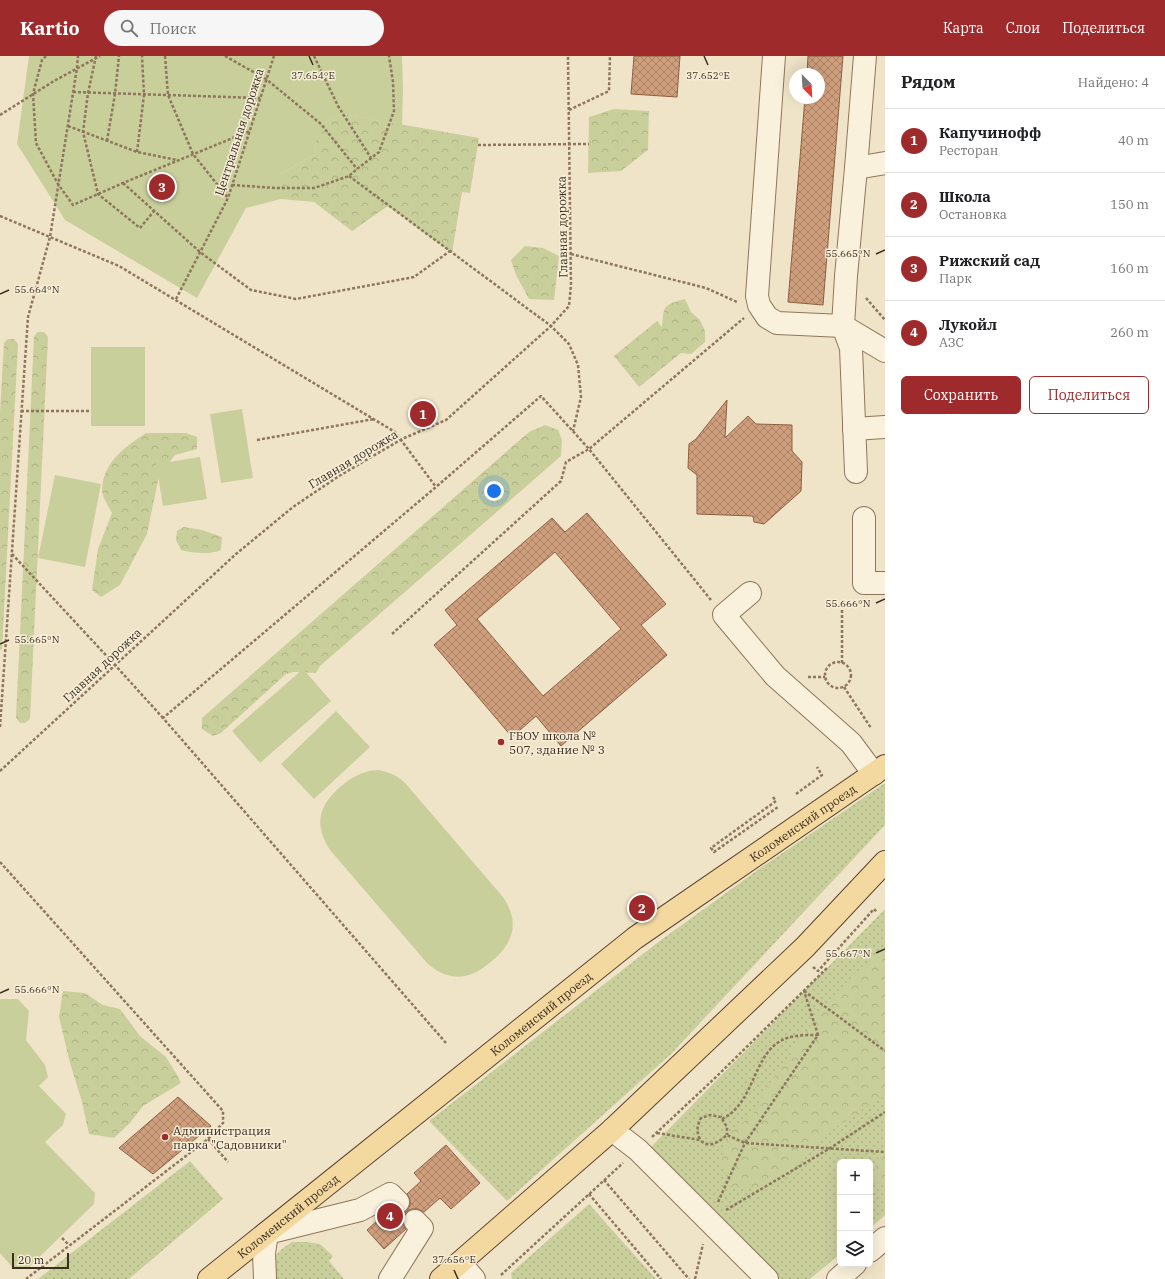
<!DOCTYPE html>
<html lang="ru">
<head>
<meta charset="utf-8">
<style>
  :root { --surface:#fff; --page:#f6f6f6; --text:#202124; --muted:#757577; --line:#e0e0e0; --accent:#9e2a2b }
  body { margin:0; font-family:"IBM Plex Serif",serif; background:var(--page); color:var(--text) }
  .controls { position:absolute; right:12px; bottom:12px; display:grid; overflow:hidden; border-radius:6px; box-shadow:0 4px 16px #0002 }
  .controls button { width:36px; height:36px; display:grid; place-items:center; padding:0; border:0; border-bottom:1px solid var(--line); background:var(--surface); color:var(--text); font:20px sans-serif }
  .compass { position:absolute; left:789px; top:12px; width:36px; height:36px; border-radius:50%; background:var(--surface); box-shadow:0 4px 16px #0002; rotate:156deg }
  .scale { position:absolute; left:12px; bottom:10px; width:57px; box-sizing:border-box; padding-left:4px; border:2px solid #3d2e20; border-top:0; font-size:11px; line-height:14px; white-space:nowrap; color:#3d2e20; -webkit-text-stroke:3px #f7eed8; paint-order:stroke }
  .you { position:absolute; left:494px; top:435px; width:14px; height:14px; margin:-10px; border:3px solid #fff; border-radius:50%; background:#1a73e8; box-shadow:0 0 0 6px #1a73e833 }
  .badge { display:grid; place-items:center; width:26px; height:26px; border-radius:50%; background:var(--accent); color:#fff; font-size:13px; font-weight:700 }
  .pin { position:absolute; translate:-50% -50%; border:2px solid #fff; box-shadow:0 1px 4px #0006 }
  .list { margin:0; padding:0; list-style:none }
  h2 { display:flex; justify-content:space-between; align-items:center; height:52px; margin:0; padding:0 16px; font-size:17px }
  h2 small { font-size:13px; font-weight:400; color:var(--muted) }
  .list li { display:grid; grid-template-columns:26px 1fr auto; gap:12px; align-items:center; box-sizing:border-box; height:64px; padding:0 16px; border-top:1px solid var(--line) }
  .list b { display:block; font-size:15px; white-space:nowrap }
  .list p { margin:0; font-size:13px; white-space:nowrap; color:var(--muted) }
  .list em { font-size:13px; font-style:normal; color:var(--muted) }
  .actions { display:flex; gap:8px; padding:12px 16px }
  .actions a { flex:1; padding:9px 0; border:1px solid var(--accent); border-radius:6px; text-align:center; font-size:14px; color:var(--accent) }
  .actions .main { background:var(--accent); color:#fff }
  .icon { flex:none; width:22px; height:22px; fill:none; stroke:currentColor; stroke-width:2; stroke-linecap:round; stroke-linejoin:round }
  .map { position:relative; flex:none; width:885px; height:1223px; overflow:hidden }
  header { display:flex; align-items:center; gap:24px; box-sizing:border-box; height:56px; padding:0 20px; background:var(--accent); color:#fff }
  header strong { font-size:19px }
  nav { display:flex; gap:22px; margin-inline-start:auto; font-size:14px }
  .search { width:280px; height:36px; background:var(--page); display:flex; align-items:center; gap:10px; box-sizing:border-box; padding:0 14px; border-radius:22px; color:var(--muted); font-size:15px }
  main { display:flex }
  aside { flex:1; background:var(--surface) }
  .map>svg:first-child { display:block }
  .grass { fill:url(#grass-dots) }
  .forest { fill:url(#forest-crowns) }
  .garden { fill:#c9cf9b }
  .building { fill:url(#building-cross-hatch); stroke:#8d5f41; fill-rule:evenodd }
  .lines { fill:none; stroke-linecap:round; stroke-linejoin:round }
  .minor-casing { stroke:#8d765c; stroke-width:24 }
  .major-casing { stroke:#5b4430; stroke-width:24 }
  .path { stroke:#8d765c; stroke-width:2.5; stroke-dasharray:3 2; stroke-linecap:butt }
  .minor { stroke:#faf1dc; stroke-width:22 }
  .major { stroke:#f3d9a0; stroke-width:22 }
  .ticks { fill:none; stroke:#3d2e20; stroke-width:1.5 }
  .poi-dot { fill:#9e2a2b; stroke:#f7eed8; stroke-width:1.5 }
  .labels { text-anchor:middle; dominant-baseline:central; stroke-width:3; stroke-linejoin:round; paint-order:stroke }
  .street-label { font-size:12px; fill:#3d2e20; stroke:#f7eed8 }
  .poi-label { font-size:12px; fill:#3d2e20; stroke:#f7eed8; text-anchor:start }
  .ticks-label { font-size:10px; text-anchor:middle; fill:#3d2e20; stroke:#f7eed8; stroke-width:3; stroke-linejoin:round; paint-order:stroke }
</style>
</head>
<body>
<header>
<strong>Kartio</strong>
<div class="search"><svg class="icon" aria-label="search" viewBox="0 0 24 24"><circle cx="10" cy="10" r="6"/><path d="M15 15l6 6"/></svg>Поиск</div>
<nav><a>Карта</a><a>Слои</a><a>Поделиться</a></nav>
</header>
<main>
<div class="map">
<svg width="885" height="1223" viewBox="0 0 885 1223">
  <defs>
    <pattern id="grass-dots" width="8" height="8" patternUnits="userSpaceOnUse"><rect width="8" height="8" fill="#c9cf9b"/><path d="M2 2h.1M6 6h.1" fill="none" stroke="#aeb285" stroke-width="1.8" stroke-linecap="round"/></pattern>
    <pattern id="forest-crowns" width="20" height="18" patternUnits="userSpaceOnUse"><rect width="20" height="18" fill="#c9cf9b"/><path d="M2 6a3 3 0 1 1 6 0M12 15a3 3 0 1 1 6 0" fill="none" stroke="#aeb285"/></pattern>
    <pattern id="building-cross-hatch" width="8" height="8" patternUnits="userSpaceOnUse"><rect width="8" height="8" fill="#cf9f7d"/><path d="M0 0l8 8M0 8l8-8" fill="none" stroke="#a98266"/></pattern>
  </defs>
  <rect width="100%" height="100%" fill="#f0e4c8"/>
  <g class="grass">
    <path d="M885,727V769L671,998L507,1145L429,1065L657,887L759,813Z"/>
    <path d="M885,853V1159L870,1172V1106H840V1198L810,1223H778L648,1094Z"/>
    <path d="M190,1105L223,1143L129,1223H38Z"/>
    <path d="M589,1148L656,1223H512L511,1217Z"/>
    <path d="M292,1186H307L320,1188L333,1200L329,1205L344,1223H271C271,1202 275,1197 292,1186Z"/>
  </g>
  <g class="forest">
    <path d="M614,53L649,55L648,94L621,115L588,117L589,61Z"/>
    <path d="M342,58L479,82L470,137L462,136L452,197L388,150L352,175L314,146L281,143V118L315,98L317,70Z"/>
    <path d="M525,190L543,192L559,200L554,244L529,243L516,219L511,204Z"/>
    <path d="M685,243L691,256L700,264L705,275V286L691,298L681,297L639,331L614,300L657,265L662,271C664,249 663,249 685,243Z"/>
    <path d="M38,276H44L48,281L30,663L25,667H20L16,662L34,280Z"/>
    <path d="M8,283H14L18,288L2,593L0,594V356L4,287Z"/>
    <path d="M545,369L558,374L562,384L561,400L320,610L316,617L294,616L286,618L221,677L213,680L202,673V662L529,376Z"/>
    <path d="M146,377H186L197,381V393L175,399L159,420L147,478L120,529L101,541L92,534L98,493L112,457C109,451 102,441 102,434C103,406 125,391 146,377Z"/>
    <path d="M184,471L202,474L222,481L221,494C211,499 192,497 181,494L176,484L177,475Z"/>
    <path d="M885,890V1038L819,1083L769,1133L730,1131L721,1105L727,1077L752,1060L771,1025L827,947L854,918Z"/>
    <path d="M63,935L85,937L103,949L120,953L140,980L166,1001L177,1019L181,1027L143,1050L130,1067L114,1082L89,1078L82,1046L70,1007L59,961Z"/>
    <path d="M885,1084V1123L870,1130V1126Z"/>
  </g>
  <g class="garden">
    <path d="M29,0H402L403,33L402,69L342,58L318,70L315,98L281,118V143L246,152L197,242L65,164L17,88Z"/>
    <rect x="91" y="291" width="54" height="79"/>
    <path d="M242,353L253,422L221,427L210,358Z"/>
    <path d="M200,401L207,443L163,450L156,408Z"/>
    <path d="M55,419L101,428L85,511L38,502Z"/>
    <path d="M303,613L331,645L260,707L232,675Z"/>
    <path d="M336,655L370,691L314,743L281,708Z"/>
    <path d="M378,714C390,716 398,720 406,728L503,841C520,866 514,886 492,905C470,924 449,927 427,907L330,794C314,769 318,750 340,731C352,721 362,715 378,714Z"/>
    <path d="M0,943H18L29,955L26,984L45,1009L48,1021L39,1030L66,1058L63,1069L45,1086L95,1137L94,1148L27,1213L12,1211L0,1197Z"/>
  </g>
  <g class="building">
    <path d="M634,0H680L677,41L631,38Z"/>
    <path d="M808,0H843L823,249L788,246L805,42H819V18H807Z"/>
    <path d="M727,344L725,382L748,360L756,368L792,369V395L802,406L801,435L764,468L754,466L753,460L697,458V419L688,412L689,388L696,383Z"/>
    <path d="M587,457L666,548L641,569L667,599L561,690L536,660L512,681L434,589L457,569L445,554L552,462L565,476ZM555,496L621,573L543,640L477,563Z"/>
    <path d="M178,1041L211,1070L153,1118L119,1092Z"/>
    <path d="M446,1089L480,1127L451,1153L440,1142L424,1156L418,1153H412L406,1156L403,1162V1168L406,1173L384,1193L367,1174L389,1154L395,1158H402L407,1155L410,1149V1143L407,1138L421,1125L414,1117Z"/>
  </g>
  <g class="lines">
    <defs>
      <g id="minor">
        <path d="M774,0L757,240L759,249L767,261L777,267L843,270L885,295"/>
        <path d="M856,112L885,107"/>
        <path d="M854,373L885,371"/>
        <path d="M856,416L851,292L843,270L846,220L856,112L865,0"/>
        <path d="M864,462V527H885"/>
        <path d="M750,537L724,559L775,620L851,687L874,718"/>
        <path d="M612,1074L638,1094L767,1223"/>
        <path d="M870,1195L885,1182"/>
        <path d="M460,1207L474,1223"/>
        <path d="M265,1223L264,1197L267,1177L360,1154L390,1138L398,1146"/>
        <path d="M390,1223L422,1172L415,1165"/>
        <path d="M838,1223L855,1208"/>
      </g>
      <g id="major">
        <path id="s1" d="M209,1223L635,882L885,710"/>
        <path d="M441,1223L612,1074L805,891L885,806"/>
      </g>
    </defs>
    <use href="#minor" class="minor-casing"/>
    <use href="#major" class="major-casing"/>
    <g class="path">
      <path d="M46,0L42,4L33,38L36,87L58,128L73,149L123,127L250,75"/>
      <path d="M96,0L88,37L83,76L98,138L140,172L154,155"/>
      <path d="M165,0L168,39L193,98L228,142"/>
      <path d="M225,0L266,23L321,68L357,113"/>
      <path d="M314,0L338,50L371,102"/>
      <path d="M73,36L260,42"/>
      <path d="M569,54L609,35L610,0"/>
      <path d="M0,59L54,25L100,0"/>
      <path d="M68,70L137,96L177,104"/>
      <path d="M107,85L115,38L119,0"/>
      <path d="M478,89L589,88"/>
      <path d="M137,96L144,39L142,0"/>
      <path d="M349,120L551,270L569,288L578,309L581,341L573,375"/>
      <path d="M123,127L200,196L251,234L296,243L414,221L450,195"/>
      <path d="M232,129L276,132H314L349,120L357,113L379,96L394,55L393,26L389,0"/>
      <path d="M0,160L119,210L395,376L436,431"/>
      <path d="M571,198L706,232L737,246"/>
      <path d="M866,242L885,264"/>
      <path d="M176,243L228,142L274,0"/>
      <path d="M21,355H91"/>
      <path d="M257,384L374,363"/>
      <path d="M12,498L115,609L163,662"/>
      <path d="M711,544L589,393L744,262"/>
      <path d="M392,578L561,425L566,406L589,393L541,340L436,431L163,662L446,987"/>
      <circle cx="838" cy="619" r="13"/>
      <path d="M842,607V546"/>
      <path d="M808,621H825"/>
      <path d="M844,631L871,672"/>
      <path d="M0,671L28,261L50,181L77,12L78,0"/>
      <path d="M0,715L236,498L293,451L339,420L402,383L446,364L551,270L569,250L571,229L568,0"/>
      <path d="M796,738L822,719L817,711"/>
      <path d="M773,741L776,745L711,792L714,796L778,751"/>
      <path d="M0,806L223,1055V1067L208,1083L26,1223"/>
      <path d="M813,911L818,915L874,853L877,856"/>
      <path d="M804,935L885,995"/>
      <path d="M722,1063C757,1046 752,994 787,982C796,979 808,979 818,979"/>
      <path d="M657,1077L700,1084C710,1093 718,1086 727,1079L745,1087L885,1096"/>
      <path d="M652,1081L716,1021L827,912"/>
      <path d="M208,1083L228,1106"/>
      <path d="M700,1083C696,1075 697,1070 701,1062L710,1059L721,1061L727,1071V1079"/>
      <path d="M604,1124L689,1223"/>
      <path d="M589,1138L661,1223"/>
      <path d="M718,1146L745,1087L818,979L804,935"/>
      <path d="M726,1154L832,1091L885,1056"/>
      <path d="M62,1182L69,1189"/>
      <path d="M501,1219L623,1107"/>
      <path d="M695,1223L703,1188"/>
    </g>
    <use href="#minor" class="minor"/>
    <use href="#major" class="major"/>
  </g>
  <path class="ticks" d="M309,0L313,9M704,0L708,9M876,198L885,194M0,238L9,234M876,547L885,543M0,588L9,584M876,897L885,893M0,937L9,933M454,1214L458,1223"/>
  <g class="poi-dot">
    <circle cx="501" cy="686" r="4"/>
    <circle cx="165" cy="1081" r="4"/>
  </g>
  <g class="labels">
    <g class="street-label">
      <text transform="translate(239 76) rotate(-72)">Центральная дорожка</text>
      <text transform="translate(562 171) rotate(-91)">Главная дорожка</text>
      <text transform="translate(353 403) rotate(-31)">Главная дорожка</text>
      <text transform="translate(102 609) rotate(-43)">Главная дорожка</text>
      <text stroke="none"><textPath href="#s1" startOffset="749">Коломенский проезд</textPath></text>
      <text stroke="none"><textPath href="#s1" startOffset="425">Коломенский проезд</textPath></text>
      <text stroke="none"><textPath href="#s1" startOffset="101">Коломенский проезд</textPath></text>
    </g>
    <g class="poi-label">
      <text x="509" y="679">ГБОУ школа №<tspan x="509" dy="14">507, здание № 3</tspan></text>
      <text x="173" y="1074">Администрация<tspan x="173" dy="14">парка "Садовники"</tspan></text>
    </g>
  </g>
  <g class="ticks-label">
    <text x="313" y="23">37.654°E</text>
    <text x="708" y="23">37.652°E</text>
    <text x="848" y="201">55.665°N</text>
    <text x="37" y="237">55.664°N</text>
    <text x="848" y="551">55.666°N</text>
    <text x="37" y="587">55.665°N</text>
    <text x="848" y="901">55.667°N</text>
    <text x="37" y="937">55.666°N</text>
    <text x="454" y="1207">37.656°E</text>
  </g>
</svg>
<div class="controls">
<button>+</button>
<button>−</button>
<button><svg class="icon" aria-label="layers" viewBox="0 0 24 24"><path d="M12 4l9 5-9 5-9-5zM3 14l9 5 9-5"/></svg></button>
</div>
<svg class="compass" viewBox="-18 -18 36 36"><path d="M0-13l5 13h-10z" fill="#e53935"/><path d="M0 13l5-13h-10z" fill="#757577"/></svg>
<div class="scale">20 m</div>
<div class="you"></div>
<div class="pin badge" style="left:423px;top:358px">1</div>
<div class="pin badge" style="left:642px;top:852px">2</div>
<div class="pin badge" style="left:162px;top:131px">3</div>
<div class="pin badge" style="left:390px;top:1160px">4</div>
</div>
<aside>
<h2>Рядом<small>Найдено: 4</small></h2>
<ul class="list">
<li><span class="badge">1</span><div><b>Капучинофф</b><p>Ресторан</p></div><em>40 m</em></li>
<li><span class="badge">2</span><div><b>Школа</b><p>Остановка</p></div><em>150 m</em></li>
<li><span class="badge">3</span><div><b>Рижский сад</b><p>Парк</p></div><em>160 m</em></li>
<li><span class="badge">4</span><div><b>Лукойл</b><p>АЗС</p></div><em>260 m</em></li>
</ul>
<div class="actions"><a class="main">Сохранить</a><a>Поделиться</a></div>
</aside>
</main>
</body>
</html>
